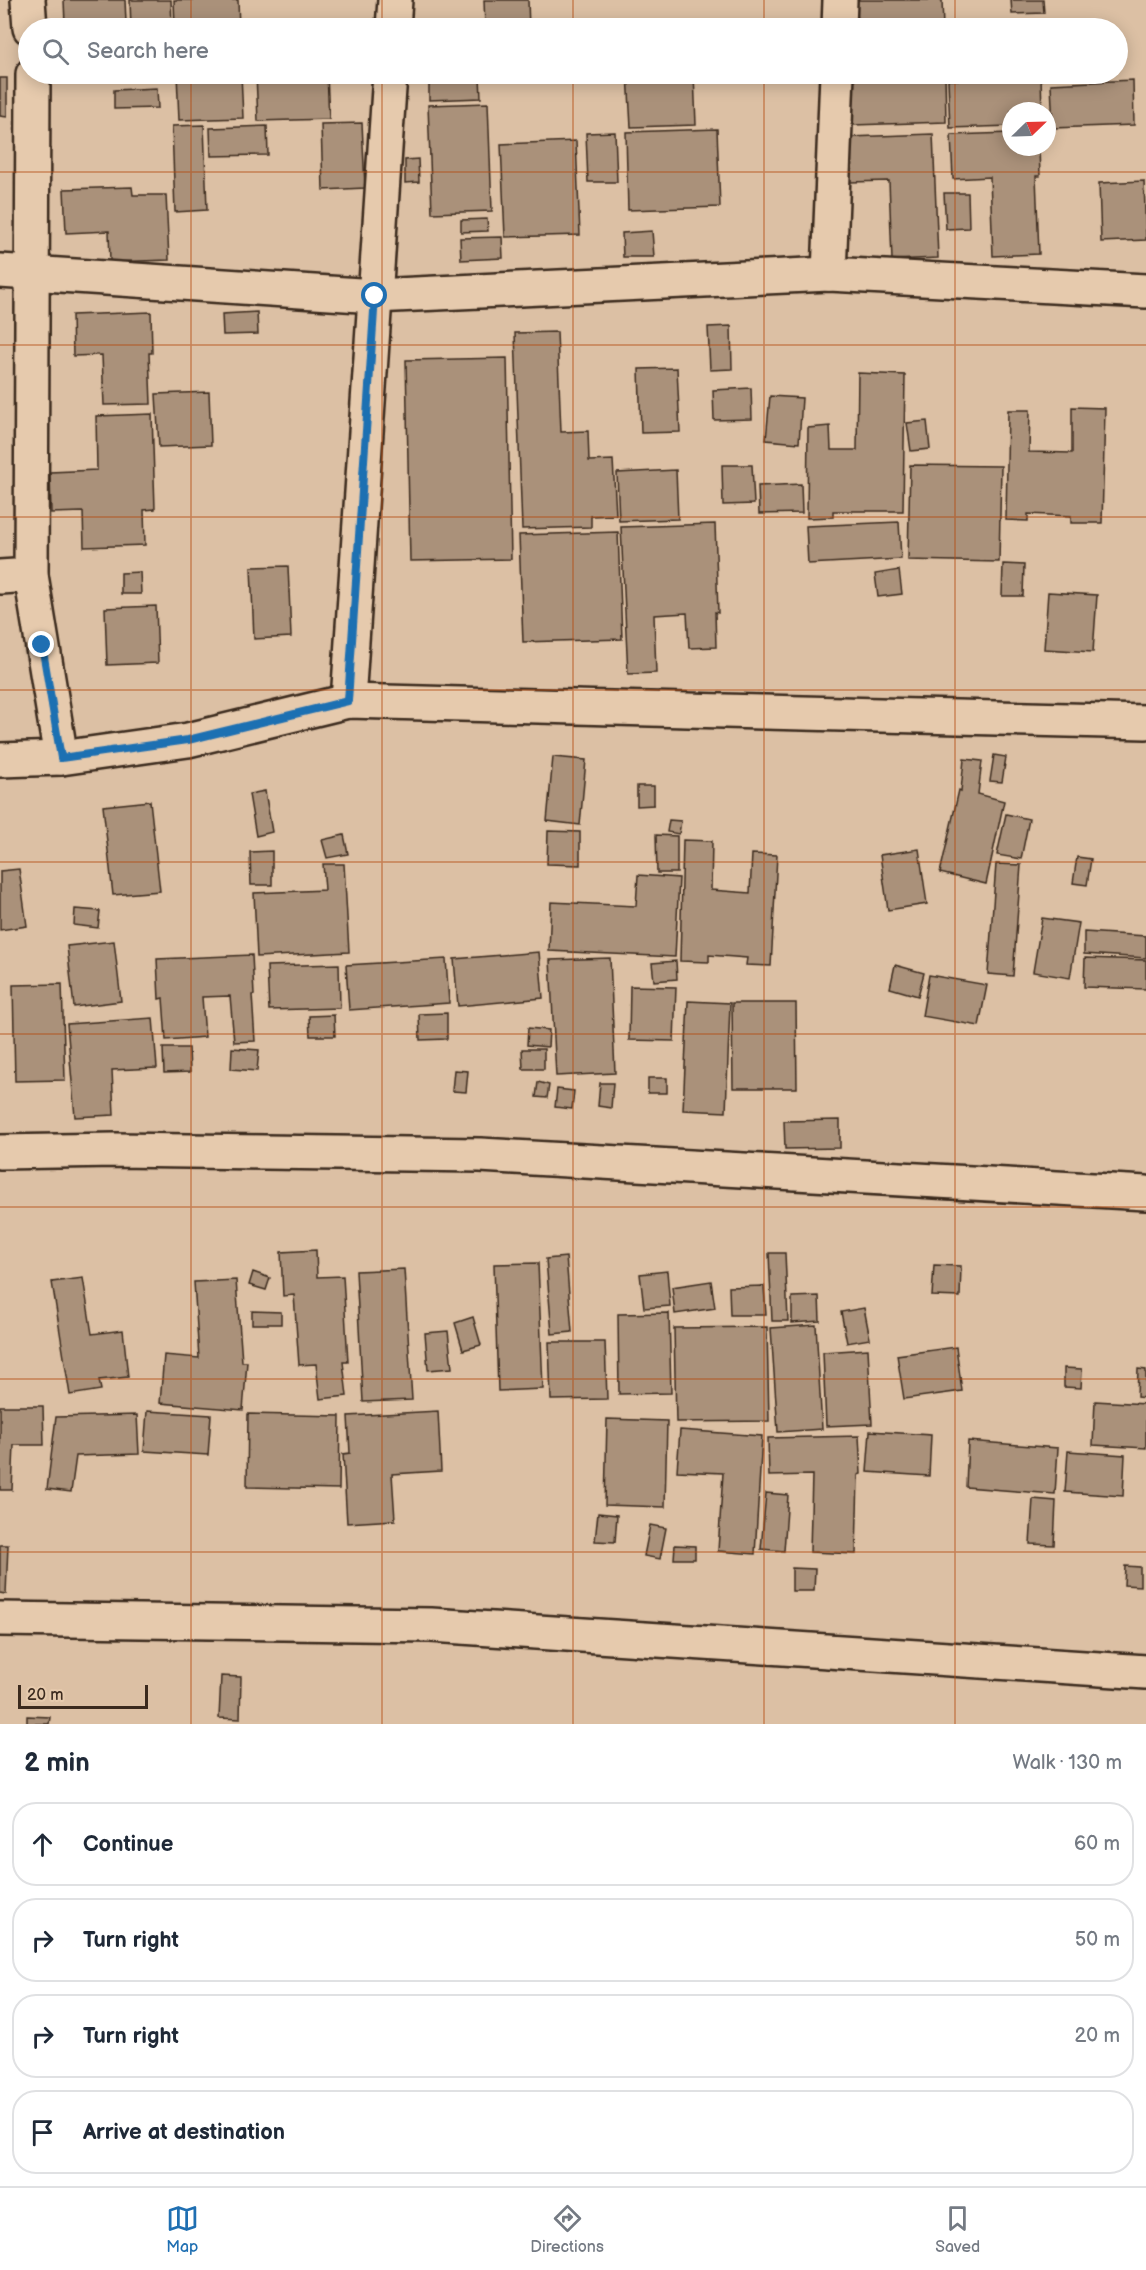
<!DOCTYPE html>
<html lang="en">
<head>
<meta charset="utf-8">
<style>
  :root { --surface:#fff; --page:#f6f6f7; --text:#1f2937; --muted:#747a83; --line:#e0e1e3; --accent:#1f6fb2 }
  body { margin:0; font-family:"Balsamiq Sans",sans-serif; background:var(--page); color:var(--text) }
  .compass { position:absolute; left:1002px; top:102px; width:54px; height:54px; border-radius:50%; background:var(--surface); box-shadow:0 3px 15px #0003; rotate:67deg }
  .scale { position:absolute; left:18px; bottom:15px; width:130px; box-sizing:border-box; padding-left:6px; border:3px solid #3b2a1e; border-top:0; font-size:16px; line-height:21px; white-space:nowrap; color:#3b2a1e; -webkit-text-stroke:4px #e6caad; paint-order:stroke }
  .stop { position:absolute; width:18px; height:18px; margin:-14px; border:4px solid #1f6fb2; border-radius:50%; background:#fff }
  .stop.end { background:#1f6fb2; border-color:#fff; box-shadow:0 2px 6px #0008 }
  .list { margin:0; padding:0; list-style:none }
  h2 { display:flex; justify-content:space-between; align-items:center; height:78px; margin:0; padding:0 24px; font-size:26px }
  h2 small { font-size:20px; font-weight:400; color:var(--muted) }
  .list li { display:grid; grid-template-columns:39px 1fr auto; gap:18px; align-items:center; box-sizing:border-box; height:84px; margin:0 12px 12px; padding:0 12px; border:2px solid var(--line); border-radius:24px }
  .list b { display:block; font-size:22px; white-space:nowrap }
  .list em { font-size:20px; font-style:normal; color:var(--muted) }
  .icon { flex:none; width:33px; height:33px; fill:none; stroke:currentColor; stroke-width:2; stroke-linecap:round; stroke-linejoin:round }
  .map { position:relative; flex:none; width:1146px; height:1724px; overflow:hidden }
  .search { position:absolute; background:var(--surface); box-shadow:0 3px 15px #0003; left:18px; right:18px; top:18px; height:66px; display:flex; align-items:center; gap:15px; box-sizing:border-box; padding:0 21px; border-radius:33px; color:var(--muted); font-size:22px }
  .sheet { height:462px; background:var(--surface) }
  nav { display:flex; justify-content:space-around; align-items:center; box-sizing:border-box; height:84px; border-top:2px solid var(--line); background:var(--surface); font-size:16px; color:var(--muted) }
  nav a { display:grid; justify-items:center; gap:3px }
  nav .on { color:var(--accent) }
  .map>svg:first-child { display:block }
  .building { fill:#aa917a; stroke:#3b2a1e; stroke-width:1.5 }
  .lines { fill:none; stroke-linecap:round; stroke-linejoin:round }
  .minor-casing { stroke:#3b2a1e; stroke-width:38 }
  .minor { stroke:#e6caad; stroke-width:33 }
  .route { stroke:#1f6fb2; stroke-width:8 }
  .grid { fill:none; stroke:#b44b11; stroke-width:1.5; stroke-opacity:0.55 }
</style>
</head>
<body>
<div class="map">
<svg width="1146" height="1724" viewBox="0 0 1146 1724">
  <rect width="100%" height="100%" fill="#dcc0a4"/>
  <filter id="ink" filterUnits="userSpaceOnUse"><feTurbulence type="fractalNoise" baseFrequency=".0167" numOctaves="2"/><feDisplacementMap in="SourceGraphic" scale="12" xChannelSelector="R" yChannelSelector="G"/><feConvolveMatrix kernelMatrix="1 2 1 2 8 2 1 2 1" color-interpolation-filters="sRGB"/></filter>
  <g filter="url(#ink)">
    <g class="building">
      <path d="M64,0H125L126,23L65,24Z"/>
      <path d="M130,0H171L172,28H131Z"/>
      <path d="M174,0H238L239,28H175Z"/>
      <path d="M484,0H528L529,28H485Z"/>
      <path d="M853,0H942L943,28H853Z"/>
      <path d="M1011,0H1043L1044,13L1012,14Z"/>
      <path d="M177,74H241L243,118L179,120Z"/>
      <path d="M256,74H327L329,119L258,121Z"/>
      <path d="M628,74H694L696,125L631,127Z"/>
      <path d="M853,74H945L946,122L853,125Z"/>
      <path d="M480,77L481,98L429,100V79Z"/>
      <path d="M1041,77L1042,111H1011V126L950,128L948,80Z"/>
      <path d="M0,78H7V117L0,116Z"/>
      <path d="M1133,80L1134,125L1053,128L1051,84Z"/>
      <path d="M157,88L158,108L114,109V90Z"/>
      <path d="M488,103L492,211L432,213L428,105Z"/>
      <path d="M362,123L365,188L323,190L321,124Z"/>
      <path d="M204,125L207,210L175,212L172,126Z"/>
      <path d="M267,126L268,155L211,156L210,128Z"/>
      <path d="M717,129L720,207L628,210L626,132Z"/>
      <path d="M615,132L617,182H588L586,133Z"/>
      <path d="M1011,133V147H1039L1040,176H1036L1039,254L993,256L990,177L953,179L951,135Z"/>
      <path d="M933,134L938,258L892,260L889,181L850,182L849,137Z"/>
      <path d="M576,141L580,235L505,237L501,144Z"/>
      <path d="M418,159L419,182L405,183V160Z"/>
      <path d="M1144,181L1146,240L1101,242L1099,183Z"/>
      <path d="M132,187L133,195H166L169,260L110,262L109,231L66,233L64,189Z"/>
      <path d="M944,193H968L969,228L946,229Z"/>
      <path d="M487,219L488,231L461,232V220Z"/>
      <path d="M652,231L654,257H623L622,233Z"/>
      <path d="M502,237L503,258L461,260L460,238Z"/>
      <path d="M151,312L152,353H149L151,404L104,405L102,355L73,356L72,315Z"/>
      <path d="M257,312L258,334L223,335L222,314Z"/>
      <path d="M731,326L732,369L710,370L708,327Z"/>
      <path d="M557,332L561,432L588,431L589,461L613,460L616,515L591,516V527L522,529L515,333Z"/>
      <path d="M507,358L511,559L410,561L406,360Z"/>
      <path d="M677,368L680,432L641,433L639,369Z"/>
      <path d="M858,373L905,375L903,511H833V517L807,518L808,428L830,426L831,450H857Z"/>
      <path d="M751,388L752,419L714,420L713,390Z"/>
      <path d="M209,392L211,445L159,447L156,394Z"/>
      <path d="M770,396L802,398L799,443L766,440Z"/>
      <path d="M1072,407L1105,408L1102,523H1071V516L1028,514V521L1006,520L1008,410H1030L1029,452L1072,453Z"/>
      <path d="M152,414L155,509L144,510L145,545L84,547L83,512L51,513L50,472L97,470L96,416Z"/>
      <path d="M927,421L930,449L911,451L907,423Z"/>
      <path d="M722,465H752L754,504L723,505Z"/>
      <path d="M910,465L1001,466L999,562L908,560Z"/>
      <path d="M676,470L678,519L619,521L617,473Z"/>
      <path d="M801,484L802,513L759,514L758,486Z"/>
      <path d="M899,522L901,559L808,564L806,526Z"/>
      <path d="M715,524L718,613L715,612L716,647L689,648L687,613L654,615L656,673L628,674L621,527Z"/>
      <path d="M618,532L622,639L523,642L519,535Z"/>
      <path d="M1003,564L1024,565L1023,596H1002Z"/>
      <path d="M288,566L291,637L254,639L251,567Z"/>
      <path d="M899,570L902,594L878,597L875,574Z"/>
      <path d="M140,572L141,594H121V573Z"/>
      <path d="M1048,592L1097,595L1093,652L1044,649Z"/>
      <path d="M156,606L158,663L107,665L105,608Z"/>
      <path d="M994,755L1006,757L1002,782L990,781Z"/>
      <path d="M553,757L586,760L580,825L547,821Z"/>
      <path d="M964,759L982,761L978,794L1004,801L986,884L940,873L959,790L961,791Z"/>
      <path d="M637,786H654V805L637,806Z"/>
      <path d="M265,791L272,832L256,836L249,794Z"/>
      <path d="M150,801L160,891L113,895L103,806Z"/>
      <path d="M1006,814L1029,819L1021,859L997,855Z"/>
      <path d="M669,820L681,821L679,834L667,832Z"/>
      <path d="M548,831L580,832V865L547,864Z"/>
      <path d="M344,835L348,854L327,858L322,840Z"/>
      <path d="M656,835L677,836V873H657Z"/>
      <path d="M683,840L712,841L711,890L750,893L752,854L777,855L771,966L746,965L747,958L709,955V962L680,961Z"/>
      <path d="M919,849L927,904L888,910L880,855Z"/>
      <path d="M272,851V885H251L250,852Z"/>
      <path d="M1077,857L1091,859L1087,885L1073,883Z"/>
      <path d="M323,864H344L349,952L257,957L254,893L325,890Z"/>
      <path d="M996,864L1021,865L1013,976L988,974Z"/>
      <path d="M19,869L27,926L0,930V871Z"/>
      <path d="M638,875L679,878L675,957L549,951L551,902L636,906Z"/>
      <path d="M75,909L100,911L98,928L74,925Z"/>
      <path d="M1042,918L1079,923L1070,978L1033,972Z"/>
      <path d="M1084,932L1146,936V958L1084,954Z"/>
      <path d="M114,941L121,1001L74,1007L67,946Z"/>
      <path d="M539,952L543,998L458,1006L454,959Z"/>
      <path d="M252,955L254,995H252L255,1041L234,1042L230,996L202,997L205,1037L166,1040L163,998L159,999L157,959Z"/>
      <path d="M610,958L615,1073L556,1076L550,960Z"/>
      <path d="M1085,958L1146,960V989L1084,987Z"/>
      <path d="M446,959L449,1003L349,1010L346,965Z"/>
      <path d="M676,961L677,979L654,981L652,963Z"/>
      <path d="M339,964L340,1008L269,1010L267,966Z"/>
      <path d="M895,965L924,973L918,996L890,988Z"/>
      <path d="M929,975L987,985L979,1026L922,1016Z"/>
      <path d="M62,984L65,1080L15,1081L13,985Z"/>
      <path d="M630,986L676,987L674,1041L629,1040Z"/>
      <path d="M688,1001L730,1003L726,1112L683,1110Z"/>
      <path d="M732,1003H796L797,1088H733Z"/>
      <path d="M447,1013V1039L420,1040L419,1014Z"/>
      <path d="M334,1015L335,1036H310L309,1016Z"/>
      <path d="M153,1018L157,1068L112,1070L114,1115L75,1117L67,1024Z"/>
      <path d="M528,1028L549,1030L548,1047L527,1045Z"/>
      <path d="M163,1048H189L190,1072L164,1073Z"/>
      <path d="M232,1048L259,1050L257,1071L231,1069Z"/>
      <path d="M522,1049H544V1069H523Z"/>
      <path d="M454,1070L468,1071L466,1092L452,1091Z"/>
      <rect x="648" y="1078" width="19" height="15"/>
      <path d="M538,1082L549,1085L547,1098L536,1097Z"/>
      <path d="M600,1083H613L611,1108L598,1106Z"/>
      <path d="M557,1089L574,1091L572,1109L555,1107Z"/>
      <path d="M840,1120V1148L785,1149L784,1121Z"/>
      <path d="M316,1250L317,1277L343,1276L348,1362H343L347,1396L320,1399L316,1364L299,1365L294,1295L283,1296L281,1252Z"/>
      <path d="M769,1253H785L788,1321H772Z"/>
      <path d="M566,1257L572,1332L552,1334L546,1259Z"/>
      <path d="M538,1263L543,1389L498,1391L494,1264Z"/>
      <path d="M934,1265L961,1266L960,1297L932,1296Z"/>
      <path d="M404,1269L412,1400L363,1402L356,1271Z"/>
      <path d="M667,1271L670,1306L644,1308L640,1274Z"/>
      <path d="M253,1272L270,1278L266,1290L249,1285Z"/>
      <path d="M83,1278L92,1334L123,1330L128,1377L99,1380L101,1390L70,1395L52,1282Z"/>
      <path d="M236,1280L242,1362H247L243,1410L160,1403L164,1355L199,1358L194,1282Z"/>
      <path d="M711,1281L715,1308L675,1314L672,1287Z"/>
      <path d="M764,1286L766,1315H730L729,1287Z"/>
      <path d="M819,1296L820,1321L792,1323V1297Z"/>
      <path d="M864,1308L870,1339L847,1343L841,1312Z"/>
      <path d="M252,1311L281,1312V1324H252Z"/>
      <path d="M669,1313L671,1393L619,1394L618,1314Z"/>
      <path d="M473,1317L481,1345L463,1350L455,1323Z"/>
      <path d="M816,1325L822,1429L778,1432L771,1328Z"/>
      <path d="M767,1327L769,1421L676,1422L674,1328Z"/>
      <path d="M448,1331L452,1368L428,1370L425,1333Z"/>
      <path d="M549,1342H605L607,1399L551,1400Z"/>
      <path d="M956,1347L962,1391L904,1399L897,1355Z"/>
      <path d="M868,1349L872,1424L826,1426L823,1352Z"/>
      <path d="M1064,1368L1082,1369L1081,1388L1064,1387Z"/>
      <path d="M1138,1369L1146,1370V1398L1137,1397Z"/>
      <path d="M1095,1401L1146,1404V1448L1093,1445Z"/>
      <path d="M0,1406H43L44,1445H14L12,1490H0Z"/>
      <path d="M147,1411L211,1415L208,1455L144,1451Z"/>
      <path d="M438,1411L441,1471L392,1474L395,1520L347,1523L343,1454L350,1453L348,1416Z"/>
      <path d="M248,1414L340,1416L339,1489L247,1487Z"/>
      <path d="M137,1415L139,1454L76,1456L71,1492L47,1489L56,1417Z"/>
      <path d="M607,1419L667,1421L665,1507L605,1505Z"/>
      <path d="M680,1430L762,1436L755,1554L718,1551L723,1473L677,1471Z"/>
      <path d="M870,1431L931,1435L929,1476L867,1472Z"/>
      <path d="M859,1436L861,1474L858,1475L856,1554L810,1552L812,1475L769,1476L768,1438Z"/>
      <path d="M968,1441L1058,1448L1055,1494L966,1487Z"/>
      <path d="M1068,1451L1125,1455L1123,1496L1065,1492Z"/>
      <path d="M766,1493L788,1495L784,1551L761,1549Z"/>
      <path d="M1033,1499L1056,1501L1054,1545L1030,1544Z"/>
      <path d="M598,1513L617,1515L615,1542L595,1541Z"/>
      <path d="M650,1525L666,1528L660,1559L644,1556Z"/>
      <path d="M0,1545H8L6,1594L0,1593Z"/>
      <path d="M675,1545L695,1546V1559H674Z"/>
      <path d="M1125,1566L1140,1567V1586L1124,1585Z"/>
      <path d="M792,1568L815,1569L814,1591H792Z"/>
      <path d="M221,1676L241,1677L240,1719L219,1718Z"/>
      <path d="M27,1716L50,1717L49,1724H27Z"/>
    </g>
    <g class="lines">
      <defs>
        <g id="minor">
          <path d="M28,0L30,28"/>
          <path d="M393,28L395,0"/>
          <path d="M839,28L840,0"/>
          <path d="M33,74L31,575L61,758L188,740L348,701L1146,722"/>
          <path d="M0,271L375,296L829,274L1146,291"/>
          <path d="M829,274L837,74"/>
          <path d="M0,577L31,575"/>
          <path d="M348,701L390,74"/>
          <path d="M0,760L61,758"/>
          <path d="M0,1152L115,1150L480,1155L1146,1193"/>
          <path d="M0,1619L431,1625L1146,1672"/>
        </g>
      </defs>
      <use href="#minor" class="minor-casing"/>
      <use href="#minor" class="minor"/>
    </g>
  </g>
  <g class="lines" filter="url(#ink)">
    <path class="route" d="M42,645L61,758L188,740L348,701L375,296"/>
  </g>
  <path class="grid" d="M191,0V28M382,0V28M573,0V28M764,0V28M955,0V28M191,74V1724M382,74V1724M573,74V1724M764,74V1724M955,74V1724M0,172H1146M0,345H1146M0,517H1146M0,690H1146M0,862H1146M0,1034H1146M0,1207H1146M0,1379H1146M0,1552H1146"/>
</svg>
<svg class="compass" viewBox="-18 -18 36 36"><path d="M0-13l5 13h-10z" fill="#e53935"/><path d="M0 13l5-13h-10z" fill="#747a83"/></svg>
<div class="scale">20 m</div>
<div class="stop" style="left:375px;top:296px"></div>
<div class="stop end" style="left:42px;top:645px"></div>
<div class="search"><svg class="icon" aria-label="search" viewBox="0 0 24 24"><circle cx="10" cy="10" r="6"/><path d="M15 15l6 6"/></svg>Search here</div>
</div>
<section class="sheet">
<h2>2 min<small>Walk · 130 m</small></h2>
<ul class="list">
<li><svg class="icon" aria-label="ahead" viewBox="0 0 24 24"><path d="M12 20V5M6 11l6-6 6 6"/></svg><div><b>Continue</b></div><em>60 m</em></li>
<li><svg class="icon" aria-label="right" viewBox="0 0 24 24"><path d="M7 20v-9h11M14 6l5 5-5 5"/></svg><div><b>Turn right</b></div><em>50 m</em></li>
<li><svg class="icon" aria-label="right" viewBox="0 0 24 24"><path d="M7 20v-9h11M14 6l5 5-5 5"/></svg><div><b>Turn right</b></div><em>20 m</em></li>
<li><svg class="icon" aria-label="arrive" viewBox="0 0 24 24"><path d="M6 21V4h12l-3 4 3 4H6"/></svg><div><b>Arrive at destination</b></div></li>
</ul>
</section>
<nav>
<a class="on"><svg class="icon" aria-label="map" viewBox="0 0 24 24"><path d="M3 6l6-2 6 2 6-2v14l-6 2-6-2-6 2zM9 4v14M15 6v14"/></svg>Map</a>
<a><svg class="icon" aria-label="directions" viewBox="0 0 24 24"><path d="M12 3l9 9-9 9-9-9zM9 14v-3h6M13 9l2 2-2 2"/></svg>Directions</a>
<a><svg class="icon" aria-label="saved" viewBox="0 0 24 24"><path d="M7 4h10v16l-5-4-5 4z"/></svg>Saved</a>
</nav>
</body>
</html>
